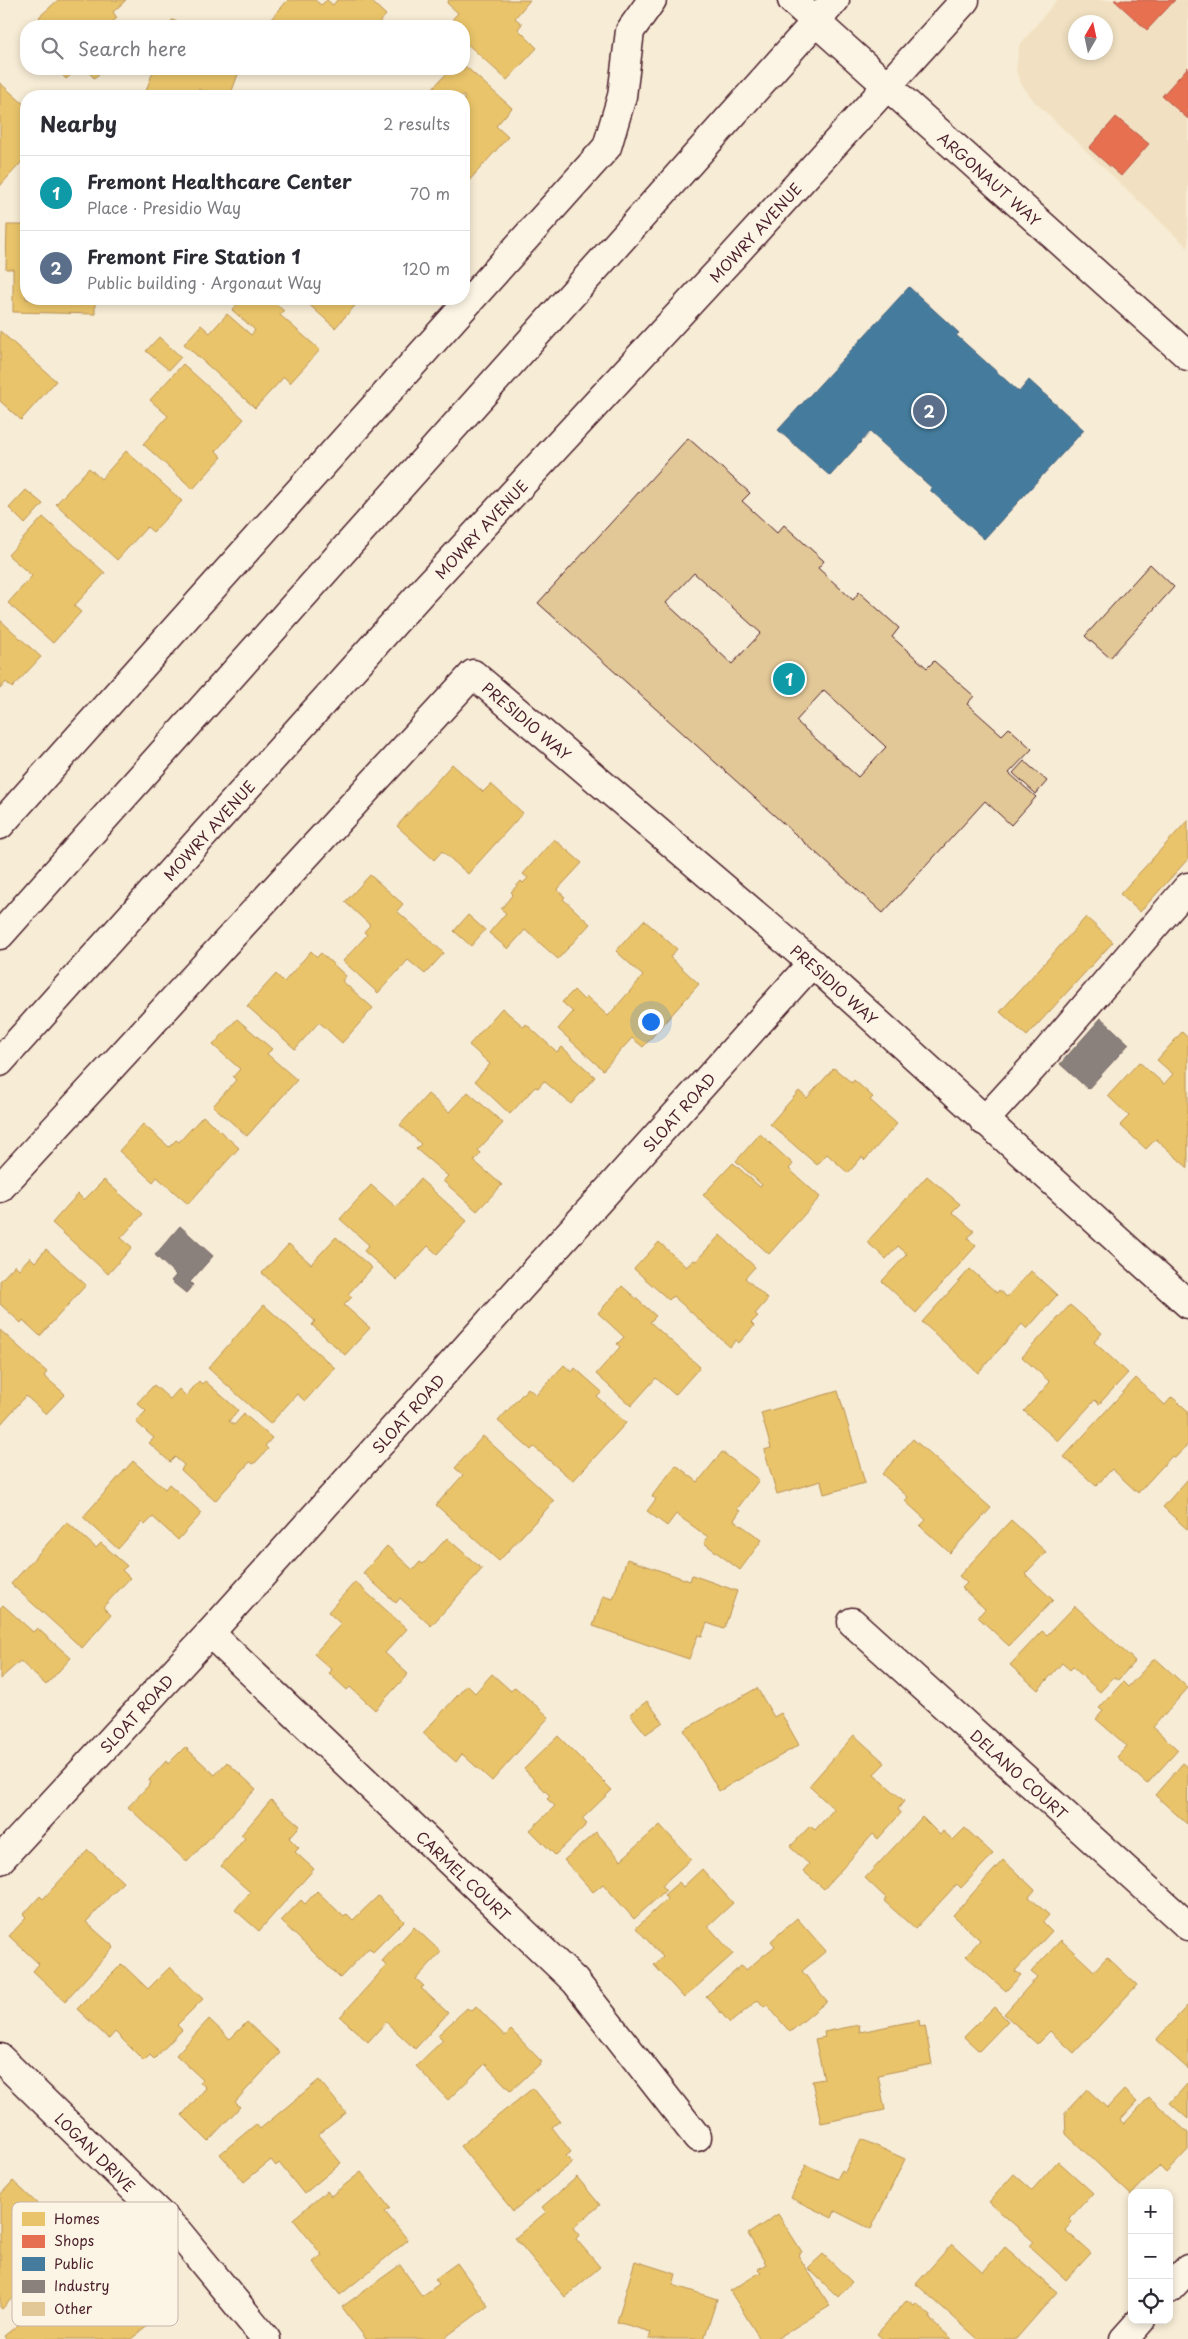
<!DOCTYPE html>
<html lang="en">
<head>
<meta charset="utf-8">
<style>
  :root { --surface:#fff; --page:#f7f7f7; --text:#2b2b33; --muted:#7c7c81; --line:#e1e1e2; --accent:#0b8043 }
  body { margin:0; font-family:"Playpen Sans",sans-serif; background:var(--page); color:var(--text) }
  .controls { position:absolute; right:15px; bottom:15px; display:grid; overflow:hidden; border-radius:10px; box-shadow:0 2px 8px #0003 }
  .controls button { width:45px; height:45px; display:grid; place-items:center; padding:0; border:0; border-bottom:1px solid var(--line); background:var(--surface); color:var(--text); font:25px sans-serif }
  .compass { position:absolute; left:1068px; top:15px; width:45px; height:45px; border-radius:50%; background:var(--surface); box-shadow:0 2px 8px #0003; rotate:9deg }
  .you { position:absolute; left:650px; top:1021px; width:18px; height:18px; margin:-12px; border:4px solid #fff; border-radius:50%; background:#1a73e8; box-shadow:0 0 0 8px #1a73e833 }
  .badge { display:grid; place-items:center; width:32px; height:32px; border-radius:50%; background:var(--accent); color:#fff; font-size:16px; font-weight:700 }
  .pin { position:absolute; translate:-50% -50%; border:2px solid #fff; box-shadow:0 1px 5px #0006 }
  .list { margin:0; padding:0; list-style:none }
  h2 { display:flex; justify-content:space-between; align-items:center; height:65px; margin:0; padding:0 20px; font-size:21px }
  h2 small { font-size:16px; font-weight:400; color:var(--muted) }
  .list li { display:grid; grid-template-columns:32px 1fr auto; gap:15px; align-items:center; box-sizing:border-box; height:75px; padding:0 20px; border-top:1px solid var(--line) }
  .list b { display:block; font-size:19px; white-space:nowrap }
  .list p { margin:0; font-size:16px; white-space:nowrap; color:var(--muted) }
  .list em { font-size:16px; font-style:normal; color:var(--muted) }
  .icon { flex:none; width:28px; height:28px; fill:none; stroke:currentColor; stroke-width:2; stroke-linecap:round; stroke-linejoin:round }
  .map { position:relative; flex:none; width:1188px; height:2339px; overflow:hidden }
  .search { position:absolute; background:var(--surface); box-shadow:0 2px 8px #0003; left:20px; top:20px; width:450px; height:55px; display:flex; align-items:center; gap:12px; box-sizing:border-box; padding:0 18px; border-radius:20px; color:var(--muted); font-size:19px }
  .panel { position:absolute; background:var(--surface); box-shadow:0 2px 8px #0003; left:20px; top:90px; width:450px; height:215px; border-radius:20px }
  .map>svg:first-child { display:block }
  .built { fill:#f1e1c2; fill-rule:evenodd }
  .homes { fill:#e9c46a; stroke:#b99257 }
  .shops { fill:#e76f51; stroke:#b85746 }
  .public { fill:#457b9d; stroke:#465f7b }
  .industry { fill:#8a817c; stroke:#776464 }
  .building { fill:#e2c797; stroke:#4a1f2b; fill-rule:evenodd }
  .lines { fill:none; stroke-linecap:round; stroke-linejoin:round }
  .minor-casing { stroke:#4a1f2b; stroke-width:31 }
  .tertiary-casing { stroke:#4a1f2b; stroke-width:31 }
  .primary-casing { stroke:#4a1f2b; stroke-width:31 }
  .minor { stroke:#fcf5e5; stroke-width:28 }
  .tertiary { stroke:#fcf5e5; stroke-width:28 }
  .primary { stroke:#fcf5e5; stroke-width:28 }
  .labels { text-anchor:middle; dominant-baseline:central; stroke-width:5; stroke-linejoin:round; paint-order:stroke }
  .street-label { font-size:15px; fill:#4a1f2b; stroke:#fcf5e5 }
  .key { fill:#fcf5e5; stroke:#c7b5ad; stroke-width:1 }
  .key-label { font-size:14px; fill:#4a1f2b }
</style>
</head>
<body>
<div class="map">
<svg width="1188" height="2339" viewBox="0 0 1188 2339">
  <rect width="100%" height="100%" fill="#f7ecd5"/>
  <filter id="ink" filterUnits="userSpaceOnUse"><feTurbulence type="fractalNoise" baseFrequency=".02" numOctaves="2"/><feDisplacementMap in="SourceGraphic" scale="10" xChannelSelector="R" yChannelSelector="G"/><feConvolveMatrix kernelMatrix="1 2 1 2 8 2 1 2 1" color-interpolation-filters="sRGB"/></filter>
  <g filter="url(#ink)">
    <path class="built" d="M1057,0H1188V248L1035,102L1021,84L1016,70L1019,46ZM1076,22H1106V52H1076Z"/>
    <g class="homes">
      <path d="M58,0H126L113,12L117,18L109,25L110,26H48L39,17Z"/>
      <path d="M288,0H315L321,5L327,0L333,5L337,0H370L386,15L376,26H277L270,20Z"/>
      <path d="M449,0H530L515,18L522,24L518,29L537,48L507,80L464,41V26L447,25L458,13L447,3Z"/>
      <path d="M172,20L191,26H170Z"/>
      <path d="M464,65L512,108L496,126L508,137L467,183L464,180V96H425L451,69H464Z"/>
      <path d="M57,69H78L66,79Z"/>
      <path d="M86,69H105L94,78Z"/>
      <path d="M154,69H240L230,96H216L198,89L195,96H144Z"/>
      <path d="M325,69H338L332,75Z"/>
      <path d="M0,83L26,106V157L0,186Z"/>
      <path d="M7,225H26V299H95V314L13,312V269H6Z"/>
      <path d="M242,299H270L284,311L280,315L320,350L290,383L284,377L255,408L184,344L201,325L210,333L227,314L251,335L255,330L232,310Z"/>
      <path d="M303,299H361L335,328Z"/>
      <path d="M0,331L56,381L21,420L0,401Z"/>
      <path d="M159,337L181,357L169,370L146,351Z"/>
      <path d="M183,364L244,419L216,451L222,457L193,489L143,444L168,416L150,400Z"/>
      <path d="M126,451L182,501L153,532L147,527L117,560L56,504L89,468L101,479Z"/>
      <path d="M26,490L43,504L25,524L9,508Z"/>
      <path d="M43,517L105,573L74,606L81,612L53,643L8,603L32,576L8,555Z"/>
      <path d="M0,620L41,657L12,688L6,682L0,689Z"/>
      <path d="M452,764L483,792L491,784L523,813L468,874L442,851L434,860L397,826Z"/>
      <path d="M1188,820V859L1140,912L1120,894Z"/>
      <path d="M554,839L582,863L557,890L565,897L563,899L590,924L558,959L525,930L508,949L489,933L506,913L501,909L513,894L511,892L521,881L523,883L528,878L523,874Z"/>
      <path d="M370,875L403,904L397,911L444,953L425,974L408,960L378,993L343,961L367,935L364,932L370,925L345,902Z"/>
      <path d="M468,915L485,930L471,946L454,931Z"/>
      <path d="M1086,917L1113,942L1027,1036L1000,1012Z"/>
      <path d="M644,920L677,949L670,957L699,984L643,1047L632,1038L603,1070L558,1029L573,1012L562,1002L574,990L584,1000L587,997L608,1016L643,976L616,951Z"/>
      <path d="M311,951L317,957L321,953L346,976L342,981L373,1008L342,1043L319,1022L295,1049L247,1006L276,974L284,982Z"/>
      <path d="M502,1008L524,1027L526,1024L557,1052L562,1047L595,1077L571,1104L544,1081L538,1088L535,1087L510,1114L475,1081L490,1064L469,1045Z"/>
      <path d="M237,1019L272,1049L267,1054L297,1080L247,1136L213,1106L236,1080L233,1077L240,1069L213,1045Z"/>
      <path d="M1182,1032L1188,1038V1168L1156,1139L1146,1149L1120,1125L1129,1116L1108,1096L1139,1062L1164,1084L1173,1074L1157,1060Z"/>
      <path d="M834,1068L852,1083L854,1080L873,1097L870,1100L897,1124L865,1160L862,1157L848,1173L827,1154L817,1165L770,1124L799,1091L807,1098Z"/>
      <path d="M468,1092L503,1123L478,1150L481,1153L474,1161L502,1185L477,1211L443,1181L448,1176L416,1149L421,1144L400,1125L428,1094L449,1112Z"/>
      <path d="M203,1116L239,1148L188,1204L157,1177L153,1182L119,1151L143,1124L169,1147L176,1140L179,1142Z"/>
      <path d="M760,1134L793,1164L789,1169L820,1197L769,1254L703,1195L733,1163L760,1187L762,1185L736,1161Z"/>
      <path d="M927,1176L960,1204L952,1212L974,1231L968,1238L976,1246L916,1313L882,1281L907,1254L898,1246L886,1259L867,1242Z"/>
      <path d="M420,1179L467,1221L437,1254L428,1246L397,1280L364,1251L369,1245L340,1219L371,1185L396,1207Z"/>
      <path d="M104,1180L143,1214L121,1238L132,1247L108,1274L52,1223L78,1194L84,1200Z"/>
      <path d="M720,1235L755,1267L745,1278L768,1299L755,1314L758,1316L751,1323L754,1326L739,1343L736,1340L730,1347L673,1296L669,1300L634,1269L659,1242L686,1267L694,1260L696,1261Z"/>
      <path d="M336,1237L372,1268L348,1294L352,1297L344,1305L370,1328L345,1355L312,1325L315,1321L262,1273L289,1244L311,1264Z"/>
      <path d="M46,1249L86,1285L40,1336L23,1320L21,1323L0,1304V1281L15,1265L19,1269L30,1257L35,1262Z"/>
      <path d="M970,1269L997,1293L999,1290L1007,1297L1031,1271L1057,1295L1027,1329L1022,1324L978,1373L922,1322Z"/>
      <path d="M622,1286L656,1316L650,1322L700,1367L675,1395L656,1378L631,1406L596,1374L620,1347L617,1344L624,1337L598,1313Z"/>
      <path d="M264,1305L335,1368L305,1401L297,1394L270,1424L208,1368Z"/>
      <path d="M1070,1305L1102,1333L1094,1342L1128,1373L1099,1404L1095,1400L1058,1441L1024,1411L1050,1382L1022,1357Z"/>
      <path d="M0,1330L47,1372L44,1376L65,1394L46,1414L26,1396L0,1425Z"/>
      <path d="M564,1365L572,1372L575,1368L602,1392L597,1397L626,1423L573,1481L534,1447L531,1450L498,1421L528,1388L536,1395Z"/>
      <path d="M1136,1378L1165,1405L1172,1397L1188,1411V1444L1175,1458L1172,1456L1138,1493L1112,1469L1096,1486L1064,1457Z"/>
      <path d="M199,1381L202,1384L205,1381L238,1410L229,1421L234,1425L244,1414L272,1438L265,1446L268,1449L254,1464L250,1462L215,1501L181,1470L184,1465L175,1457L170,1462L149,1443L154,1438L136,1422L146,1411L137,1403L154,1385L170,1399L179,1389L186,1396Z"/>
      <path d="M838,1391L865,1483L824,1494L821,1481L777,1494L764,1450L771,1448L761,1413Z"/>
      <path d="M483,1436L554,1501L499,1561L436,1505L463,1475L455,1468Z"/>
      <path d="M913,1439L991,1508L950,1553L920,1526L926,1520L905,1501L908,1497L882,1474Z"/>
      <path d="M722,1452L759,1480L737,1509L740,1511L734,1520L762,1540L740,1570L704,1543L708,1537L676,1514L667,1526L647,1511L656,1499L652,1496L676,1465L698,1482Z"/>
      <path d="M133,1461L165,1489L169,1484L202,1513L178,1540L153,1517L145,1525L142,1522L118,1549L83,1517Z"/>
      <path d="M1188,1479V1530L1163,1507Z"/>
      <path d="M1011,1520L1046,1552L1025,1574L1053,1600L1009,1646L978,1617L985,1609L962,1588L967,1583L959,1576Z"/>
      <path d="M67,1522L96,1548L101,1543L127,1566L122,1570L130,1578L103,1607L111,1615L82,1648L11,1584Z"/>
      <path d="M447,1538L482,1569L431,1626L400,1598L396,1603L363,1573L387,1546L413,1570L420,1562L423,1564Z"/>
      <path d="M627,1559L690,1581L692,1575L737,1591L724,1629L707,1623L702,1636L698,1635L689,1659L593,1626L603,1596L613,1599Z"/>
      <path d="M355,1582L407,1629L385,1653L408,1674L375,1710L350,1687L347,1690L329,1673L332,1670L314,1654L341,1624L328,1612Z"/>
      <path d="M3,1605L33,1632L37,1628L71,1658L46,1685L20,1661L0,1679V1608Z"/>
      <path d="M1075,1606L1135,1661L1118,1680L1114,1677L1100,1692L1073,1667L1070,1670L1062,1663L1038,1690L1010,1665L1042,1631L1047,1635Z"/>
      <path d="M1155,1658L1188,1688L1153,1727L1178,1750L1147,1784L1117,1757L1127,1746L1096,1719L1103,1711L1099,1708L1123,1682L1128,1687Z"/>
      <path d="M492,1674L511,1691L515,1687L549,1717L492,1781L462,1754L456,1762L423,1733L467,1685L475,1693Z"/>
      <path d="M757,1688L774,1717L781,1713L799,1745L719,1791L684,1730Z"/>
      <path d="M647,1701L663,1722L646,1734L630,1714Z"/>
      <path d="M854,1735L885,1763L874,1774L904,1801L898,1809L901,1813L878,1839L873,1834L824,1889L803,1871L809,1864L790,1847L810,1826L815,1830L834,1809L809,1786Z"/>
      <path d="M558,1736L612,1790L582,1819L587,1824L555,1855L530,1830L555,1806L547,1799L550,1796L524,1769Z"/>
      <path d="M185,1747L215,1775L227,1762L256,1789L187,1862L128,1807L151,1783L149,1780L166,1761L168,1764Z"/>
      <path d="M1183,1763L1188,1767L1187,1824L1155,1795Z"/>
      <path d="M271,1800L300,1826L289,1838L299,1848L295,1852L314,1869L259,1931L235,1910L250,1892L221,1866L245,1838L241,1835Z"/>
      <path d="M922,1817L940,1835L943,1831L953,1840L965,1828L993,1854L961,1888L957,1884L915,1929L884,1901L886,1898L865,1878Z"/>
      <path d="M660,1825L691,1859L662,1885L666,1890L634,1919L603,1884L593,1892L564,1860L596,1832L621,1860Z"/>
      <path d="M88,1850L123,1882L86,1922L114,1947L65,2001L33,1971L39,1964L9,1936L26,1918L23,1915L40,1896L43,1899Z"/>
      <path d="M1003,1860L1035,1890L1029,1897L1049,1915L1043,1922L1052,1931L1015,1971L1021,1975L1006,1991L966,1956L980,1940L953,1915Z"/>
      <path d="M702,1869L733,1903L708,1926L733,1954L684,1998L654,1965L663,1957L636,1928L667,1899L664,1895L679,1882L683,1887Z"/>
      <path d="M317,1891L344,1917L347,1914L353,1920L378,1896L404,1921L373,1952L369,1948L340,1978L281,1921L301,1900L305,1904Z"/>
      <path d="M797,1918L826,1951L802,1971L827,2001L790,2032L767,2005L764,2007L758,2000L730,2023L706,1996L741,1966L746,1970L775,1946L771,1941Z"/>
      <path d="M414,1927L441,1952L416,1979L424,1986L421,1988L448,2013L415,2049L386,2022L368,2042L340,2017L386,1966L382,1961Z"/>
      <path d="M1061,1940L1094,1971L1107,1957L1137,1985L1074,2053L1050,2031L1037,2044L1004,2014L1037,1977L1031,1972Z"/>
      <path d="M122,1964L148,1989L170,1967L203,1999L177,2025L182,2030L154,2059L150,2055L144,2061L115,2032L109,2039L77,2009Z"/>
      <path d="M476,2006L505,2036L511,2030L542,2062L511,2091L485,2064L448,2100L416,2066L443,2040L438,2035L467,2008L471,2011Z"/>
      <path d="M1187,2006L1188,2007V2069L1156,2040Z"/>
      <path d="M994,2007L1008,2021L979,2051L964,2037Z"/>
      <path d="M209,2019L230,2039L247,2022L280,2053L235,2102L240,2107L208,2141L182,2115L206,2088L200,2082L202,2079L176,2055Z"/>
      <path d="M919,2020L920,2027L925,2026L932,2064L878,2075L885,2110L821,2123L812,2081L824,2079L815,2039L825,2037L824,2032L859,2025L860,2032Z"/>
      <path d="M319,2080L346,2113L318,2135L341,2163L304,2194L279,2163L276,2166L271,2160L244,2182L220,2154L256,2124L260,2129Z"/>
      <path d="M1188,2083V2119L1170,2103Z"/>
      <path d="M533,2088L560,2121L552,2127L571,2152L566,2156L572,2163L513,2211L460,2146Z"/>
      <path d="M1087,2089L1107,2108L1124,2090L1137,2102L1120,2120L1124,2124L1149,2097L1188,2133V2150L1166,2173L1159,2166L1131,2195L1066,2134L1065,2113Z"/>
      <path d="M861,2139L905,2159L871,2229L835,2211L832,2218L791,2198L806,2165L837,2179L842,2170L845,2172Z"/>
      <path d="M1058,2161L1093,2193L1069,2219L1072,2222L1065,2230L1091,2253L1066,2280L1029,2246L1033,2241L989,2202L1014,2174L1032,2190Z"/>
      <path d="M361,2172L390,2208L385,2212L408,2240L340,2295L313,2262L322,2255L293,2219L327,2191L331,2196Z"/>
      <path d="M577,2177L600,2205L573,2228L579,2235L576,2239L600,2267L565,2297L515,2238L546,2212L542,2207Z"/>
      <path d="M13,2181L43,2209L31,2221L65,2253L34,2286L28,2281L2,2309L0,2307V2195Z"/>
      <path d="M778,2214L802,2252L798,2255L830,2306L776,2339H760L730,2291L761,2272L758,2269L766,2264L748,2234Z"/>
      <path d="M952,2244L983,2272L1005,2247L1057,2292L1016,2339H978L916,2284Z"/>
      <path d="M823,2254L852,2282L838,2297L808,2268Z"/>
      <path d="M635,2261L676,2274L673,2285L717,2299L704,2339H649L651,2332L617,2322Z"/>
      <path d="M457,2263L488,2306L443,2339H366L342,2307L400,2265L422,2296L439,2284L435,2279Z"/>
      <path d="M68,2285L91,2313L94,2311L100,2319L127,2297L149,2325L131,2339H6L4,2336Z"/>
      <path d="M907,2300L914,2305L916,2303L931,2316L930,2319L952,2339H883L877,2334Z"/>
    </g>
    <g class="shops">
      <path d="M1114,0H1175L1147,30Z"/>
      <path d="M1188,67V119L1162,96Z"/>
      <path d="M1116,117L1149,144L1121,176L1089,148Z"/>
    </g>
    <path class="public" d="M909,287L959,333L956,335L1019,392L1029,380L1084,430L984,539L930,490L932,488L870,432L830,476L778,430Z"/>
    <g class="industry">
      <path d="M1101,1018L1129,1044L1088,1089L1060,1064Z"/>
      <path d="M180,1226L213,1256L190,1282L193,1285L186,1293L171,1281L176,1275L155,1255Z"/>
    </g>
    <g class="building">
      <path d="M688,438L750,493L742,501L777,533L784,525L824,561L818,568L853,600L859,592L899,628L892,637L927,668L934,661L974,696L967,704L1002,735L1009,728L1032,749L1009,773L1036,797L1011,825L985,801L883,913L538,603ZM694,573L761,633L732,664L666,603ZM824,690L886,747L858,777L796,721Z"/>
      <path d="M1150,564L1174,587L1110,658L1085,636Z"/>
      <path d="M1024,761L1047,781L1036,794L1013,773Z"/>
    </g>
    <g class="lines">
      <defs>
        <g id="minor">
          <path d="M792,0L816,22"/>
          <path d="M0,825L607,147L622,96L630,31L652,0"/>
          <path d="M984,1121L1035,1065L1188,887"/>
          <path id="s1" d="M0,1188L473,674L812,963L1188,1304"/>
          <path id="s2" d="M852,1622L1188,1926"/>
          <path id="s3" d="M210,1633L575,1981L697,2137"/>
          <path id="s4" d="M0,1860L210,1633L812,963"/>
          <path id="s5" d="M0,2058L178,2232L266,2339"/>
          <path d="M1169,2289L1188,2269"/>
          <path d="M1124,2339L1141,2320"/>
        </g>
        <g id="tertiary">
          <path id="s6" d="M816,22L1188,356"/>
        </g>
        <g id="primary">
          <path d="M0,935L835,0"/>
          <path id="s7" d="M0,1062L421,593L733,256L965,0"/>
        </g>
      </defs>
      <use href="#minor" class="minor-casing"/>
      <use href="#tertiary" class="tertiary-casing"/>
      <use href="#primary" class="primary-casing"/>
      <use href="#minor" class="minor"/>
      <use href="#tertiary" class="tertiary"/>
      <use href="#primary" class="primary"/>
    </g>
  </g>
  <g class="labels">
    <g class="street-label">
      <text stroke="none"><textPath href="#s6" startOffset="234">ARGONAUT WAY</textPath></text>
      <text stroke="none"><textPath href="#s7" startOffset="1122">MOWRY AVENUE</textPath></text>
      <text stroke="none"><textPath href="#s7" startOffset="718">MOWRY AVENUE</textPath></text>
      <text stroke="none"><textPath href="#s1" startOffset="770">PRESIDIO WAY</textPath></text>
      <text stroke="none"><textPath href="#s7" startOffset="312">MOWRY AVENUE</textPath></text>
      <text stroke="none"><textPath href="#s1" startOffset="1175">PRESIDIO WAY</textPath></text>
      <text stroke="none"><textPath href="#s4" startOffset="1010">SLOAT ROAD</textPath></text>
      <text stroke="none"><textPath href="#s4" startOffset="605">SLOAT ROAD</textPath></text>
      <text stroke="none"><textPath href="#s4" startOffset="200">SLOAT ROAD</textPath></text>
      <text stroke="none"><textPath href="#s2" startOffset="226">DELANO COURT</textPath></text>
      <text stroke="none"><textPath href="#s3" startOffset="351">CARMEL COURT</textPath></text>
      <text stroke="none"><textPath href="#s5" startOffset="134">LOGAN DRIVE</textPath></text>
    </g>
  </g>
  <rect x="12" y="2202" width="166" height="124" rx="8" class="key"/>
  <rect x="22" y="2212" width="23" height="14" fill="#e9c46a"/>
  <rect x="22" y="2235" width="23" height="13" fill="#e76f51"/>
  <rect x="22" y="2257" width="23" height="14" fill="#457b9d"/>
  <rect x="22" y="2280" width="23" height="13" fill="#8a817c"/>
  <rect x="22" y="2302" width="23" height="14" fill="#e2c797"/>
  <g class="key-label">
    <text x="54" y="2224">Homes</text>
    <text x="54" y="2246">Shops</text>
    <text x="54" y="2269">Public</text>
    <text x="54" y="2291">Industry</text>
    <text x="54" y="2314">Other</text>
  </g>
</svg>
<div class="controls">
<button>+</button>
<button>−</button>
<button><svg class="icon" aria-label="locate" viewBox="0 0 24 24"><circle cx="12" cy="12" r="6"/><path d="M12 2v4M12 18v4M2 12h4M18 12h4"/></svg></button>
</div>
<svg class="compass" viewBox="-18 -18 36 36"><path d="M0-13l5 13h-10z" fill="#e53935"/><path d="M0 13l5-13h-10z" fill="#7c7c81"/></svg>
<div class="you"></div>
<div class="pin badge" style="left:789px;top:679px;background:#0f9aa8">1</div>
<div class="pin badge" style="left:929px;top:411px;background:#5c6f8a">2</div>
<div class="search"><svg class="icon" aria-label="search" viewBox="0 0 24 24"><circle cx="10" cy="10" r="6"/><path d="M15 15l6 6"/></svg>Search here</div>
<section class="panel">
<h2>Nearby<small>2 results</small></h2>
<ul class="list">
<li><span class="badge" style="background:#0f9aa8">1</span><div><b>Fremont Healthcare Center</b><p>Place · Presidio Way</p></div><em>70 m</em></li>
<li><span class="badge" style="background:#5c6f8a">2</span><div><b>Fremont Fire Station 1</b><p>Public building · Argonaut Way</p></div><em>120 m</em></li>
</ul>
</section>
</div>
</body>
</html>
